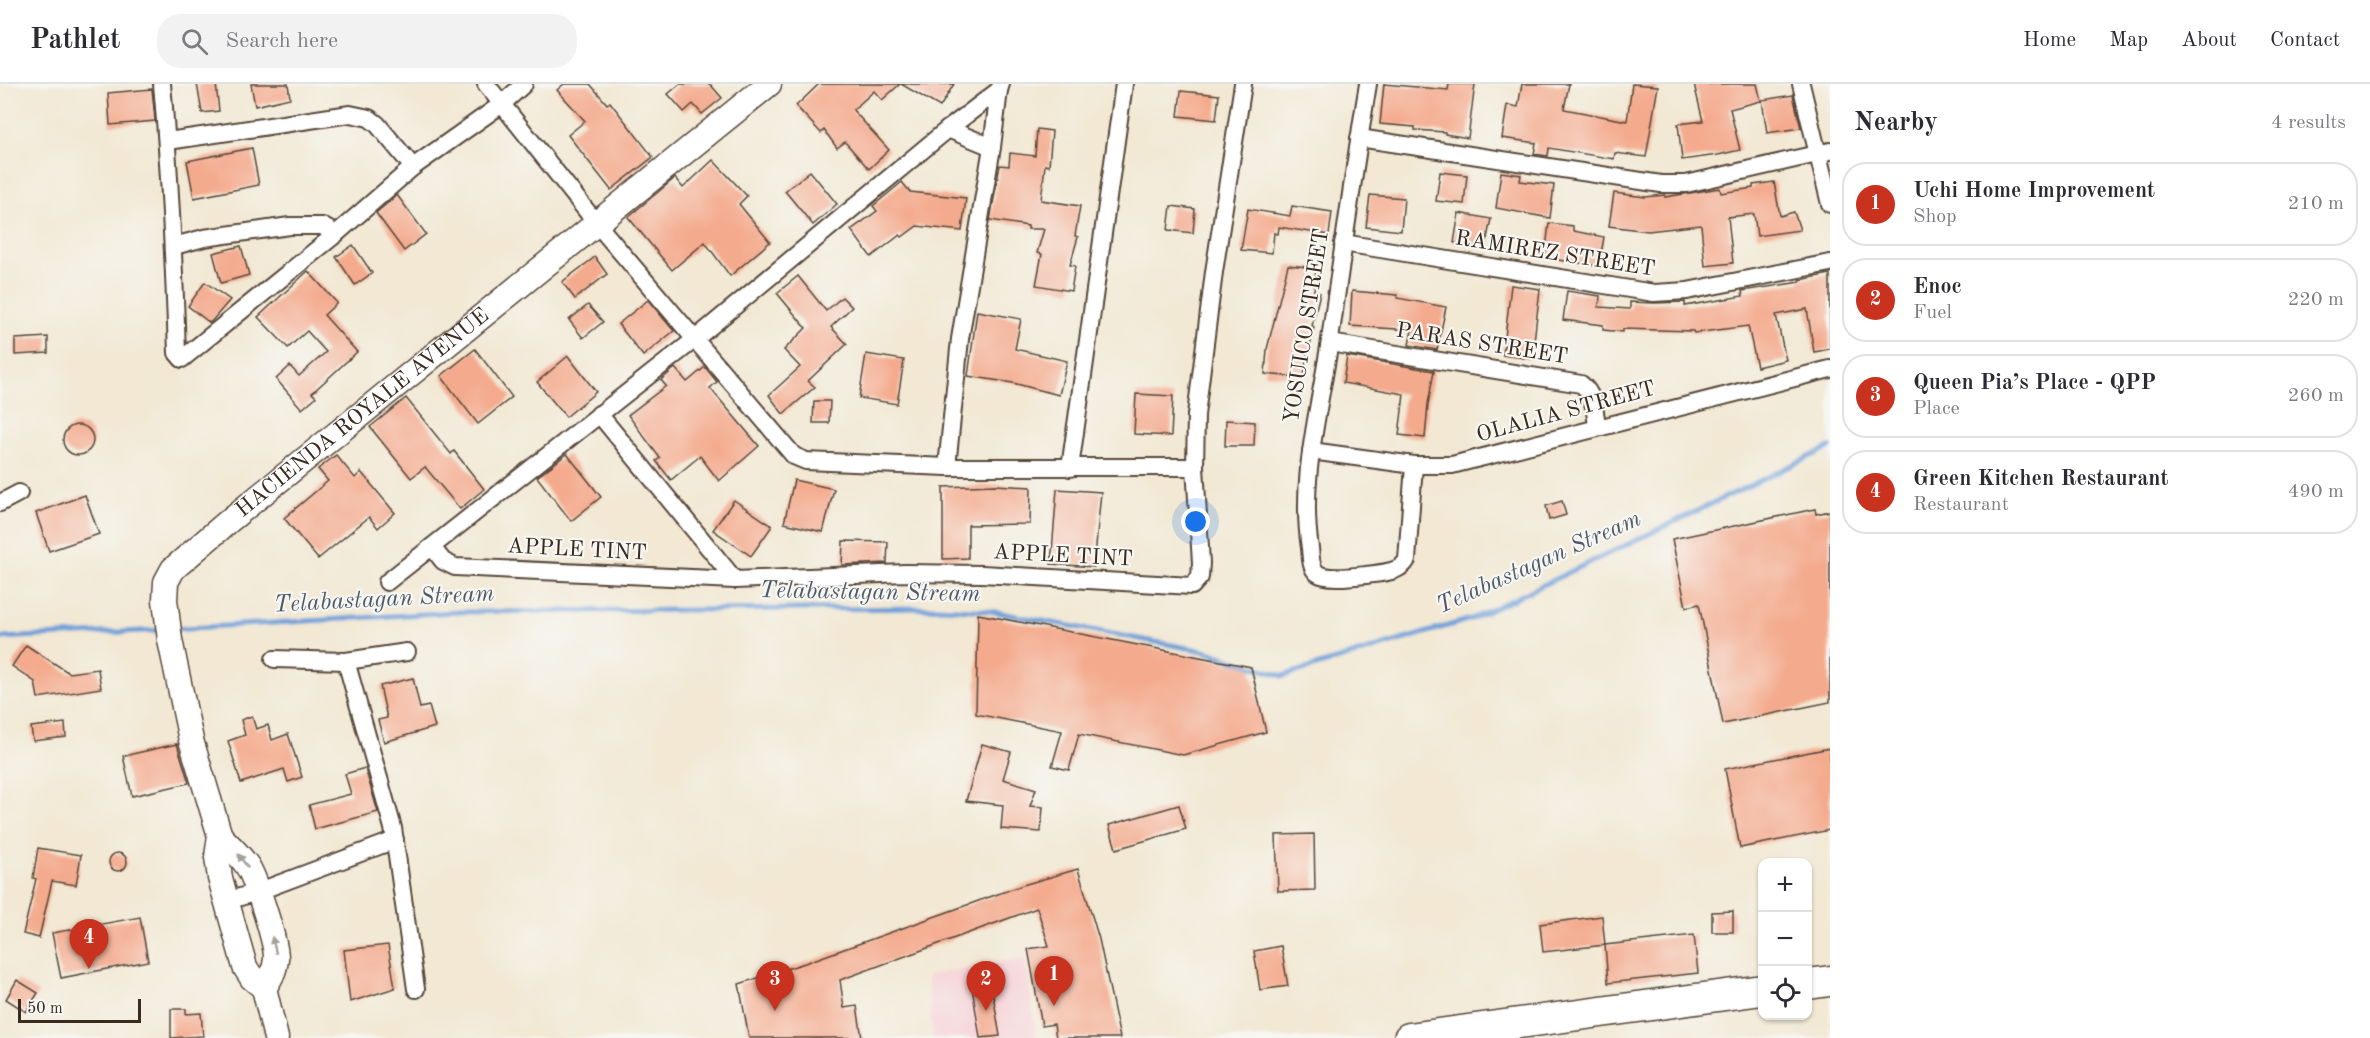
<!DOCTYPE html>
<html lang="en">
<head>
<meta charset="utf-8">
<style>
  :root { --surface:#fff; --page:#f2f2f3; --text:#2b2b33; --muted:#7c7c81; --line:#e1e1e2; --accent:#c8321e }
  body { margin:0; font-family:"Old Standard TT",serif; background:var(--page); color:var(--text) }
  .controls { position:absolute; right:18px; bottom:18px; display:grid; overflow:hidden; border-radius:12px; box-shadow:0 2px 4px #0004 }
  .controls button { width:54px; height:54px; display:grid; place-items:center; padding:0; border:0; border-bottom:2px solid var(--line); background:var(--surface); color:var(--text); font:30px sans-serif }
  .scale { position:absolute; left:18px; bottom:15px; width:123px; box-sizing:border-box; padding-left:6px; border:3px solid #3b2a1e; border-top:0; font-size:16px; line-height:21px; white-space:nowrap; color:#3b2a1e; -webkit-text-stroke:4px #f6f6f2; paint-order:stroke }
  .you { position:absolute; left:1196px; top:438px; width:21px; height:21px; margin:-15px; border:4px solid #fff; border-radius:50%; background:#1a73e8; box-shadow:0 0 0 9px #1a73e833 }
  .badge { display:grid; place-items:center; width:39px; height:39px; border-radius:50%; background:var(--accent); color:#fff; font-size:20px; font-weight:700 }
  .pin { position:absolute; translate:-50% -50px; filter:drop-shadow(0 2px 3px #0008) }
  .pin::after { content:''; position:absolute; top:32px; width:21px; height:18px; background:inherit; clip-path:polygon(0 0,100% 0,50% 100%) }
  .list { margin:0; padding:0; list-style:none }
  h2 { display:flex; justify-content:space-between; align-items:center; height:78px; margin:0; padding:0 24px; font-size:26px }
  h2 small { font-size:20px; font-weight:400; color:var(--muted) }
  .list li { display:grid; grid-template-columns:39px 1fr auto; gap:18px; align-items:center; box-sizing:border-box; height:84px; margin:0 12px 12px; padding:0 12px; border:2px solid var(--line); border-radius:24px }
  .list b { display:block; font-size:22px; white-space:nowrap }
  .list p { margin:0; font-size:20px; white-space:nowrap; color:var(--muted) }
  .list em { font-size:20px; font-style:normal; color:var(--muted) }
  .icon { flex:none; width:33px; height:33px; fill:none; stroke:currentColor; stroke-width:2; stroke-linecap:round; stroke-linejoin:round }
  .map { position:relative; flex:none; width:1830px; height:954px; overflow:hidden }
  header { display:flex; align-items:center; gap:36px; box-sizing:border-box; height:84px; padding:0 30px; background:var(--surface); border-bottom:2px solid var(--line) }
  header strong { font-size:28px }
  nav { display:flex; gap:33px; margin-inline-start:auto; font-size:21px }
  .search { width:420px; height:54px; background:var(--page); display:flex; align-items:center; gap:15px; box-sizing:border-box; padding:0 21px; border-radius:24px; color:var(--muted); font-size:22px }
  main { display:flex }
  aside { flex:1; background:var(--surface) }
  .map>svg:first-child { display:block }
  .built { fill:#f7cfd4 }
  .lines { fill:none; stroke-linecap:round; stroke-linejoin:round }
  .stream { stroke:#6f9fd8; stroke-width:5 }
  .building { fill:#f4aa8d }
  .street-casing { stroke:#564639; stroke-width:20 }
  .secondary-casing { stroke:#564639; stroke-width:27 }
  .highway-casing { stroke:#564639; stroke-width:33 }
  .street { stroke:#fff; stroke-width:16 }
  .secondary { stroke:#fff; stroke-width:24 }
  .highway { stroke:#fff; stroke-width:30 }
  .oneway { fill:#a79f9a }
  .labels { text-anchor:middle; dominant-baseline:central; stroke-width:4.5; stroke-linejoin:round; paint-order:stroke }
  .street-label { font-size:22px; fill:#3b2a1e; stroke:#f6f6f2 }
  .water-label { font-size:24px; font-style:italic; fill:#505968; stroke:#f6f6f2 }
</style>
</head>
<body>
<header>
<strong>Pathlet</strong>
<div class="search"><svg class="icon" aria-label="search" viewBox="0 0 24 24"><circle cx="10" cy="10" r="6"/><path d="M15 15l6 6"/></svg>Search here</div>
<nav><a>Home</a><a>Map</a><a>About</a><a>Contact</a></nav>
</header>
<main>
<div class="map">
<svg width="1830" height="954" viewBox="0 0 1830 954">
  <rect width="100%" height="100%" fill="#f6f6f2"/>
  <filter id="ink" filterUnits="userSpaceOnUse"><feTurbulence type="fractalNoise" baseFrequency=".0167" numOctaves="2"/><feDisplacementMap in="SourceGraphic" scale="12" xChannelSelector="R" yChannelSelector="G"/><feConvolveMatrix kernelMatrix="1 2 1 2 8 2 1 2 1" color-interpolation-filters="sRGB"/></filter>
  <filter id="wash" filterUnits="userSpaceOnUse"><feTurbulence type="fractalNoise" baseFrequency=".008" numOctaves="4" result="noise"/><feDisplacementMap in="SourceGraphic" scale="24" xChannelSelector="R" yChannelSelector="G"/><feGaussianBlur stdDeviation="1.35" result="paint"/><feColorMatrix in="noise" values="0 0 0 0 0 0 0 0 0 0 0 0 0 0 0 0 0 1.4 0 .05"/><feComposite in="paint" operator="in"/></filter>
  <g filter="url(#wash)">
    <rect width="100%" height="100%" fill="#f2e8d3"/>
    <path class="built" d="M1025,873L1037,954H933L927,892Z"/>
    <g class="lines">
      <g class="stream">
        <path d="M174,545L456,528L940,524L990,527L1204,567L1283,592L1474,534L1830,363"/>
        <path d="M0,554L162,546"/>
      </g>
    </g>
    <g id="blocks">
      <g class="building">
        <path d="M197,0H216L219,27L202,29Z"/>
        <path d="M251,0H288L290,14L255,22Z"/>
        <path d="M564,0H590L607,20L610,18L653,73L611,106L568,51L585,37L557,6Z"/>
        <path d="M680,0H710L722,14L702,30L693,20L684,28L668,10Z"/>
        <path d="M819,0H900L882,16L874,7L853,26L889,66L869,85L845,58L837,64L824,46L821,49L796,22Z"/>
        <path d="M901,0H954L940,23Z"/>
        <path d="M1384,0L1448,6L1449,0H1475L1468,54L1445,50V48L1415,46V43L1380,40Z"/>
        <path d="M1522,0H1569L1564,25L1627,37L1632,0L1658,2L1646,73L1615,69L1614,75L1549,64L1548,72L1534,70L1536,59L1502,54L1507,21L1518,23Z"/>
        <path d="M1694,0H1757L1761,17L1730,25L1740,66L1718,71L1682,76L1678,40L1703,37Z"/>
        <path d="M152,5L155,37L110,41L108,9Z"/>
        <path d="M1181,7L1219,11L1216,36L1178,32Z"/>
        <path d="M1793,11L1801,44L1767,49L1762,16Z"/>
        <path d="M1037,45L1052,47L1049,82L1045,81L1041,116L1080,122L1075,152L1078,153L1070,181L1075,182L1071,207L1036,201L1042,170L1037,169L1044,145H1028V142L990,136L1000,81L1009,82L1010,69L1035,72Z"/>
        <path d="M252,64L259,101L194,114L187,77Z"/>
        <path d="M713,76L747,112L739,120L770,158L730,192L705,158L672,186L628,133L675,94L683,104Z"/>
        <path d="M810,87L837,120L813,141L785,107Z"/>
        <path d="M1440,88L1467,91L1464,120L1436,117Z"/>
        <path d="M1501,88L1521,91L1520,97L1554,101L1550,134L1496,124Z"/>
        <path d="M902,98L910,108L966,114L962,147L917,142L902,153L900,151L871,173L851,146L877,127L873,122Z"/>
        <path d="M1774,98L1780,132L1794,128L1800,146L1757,152L1754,130L1728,133L1733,179L1705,182L1701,141L1648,147L1609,142L1614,109L1645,113L1665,111V113L1720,104L1721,109L1753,104V101Z"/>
        <path d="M397,111L426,150L404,167L376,129Z"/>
        <path d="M1370,111L1404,114L1401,147L1366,143Z"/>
        <path d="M1171,122L1195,125L1193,149L1168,146Z"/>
        <path d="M1292,122L1332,128L1329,151L1279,143L1278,150L1274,149L1272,169L1241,166L1248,125L1290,132Z"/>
        <path d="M1459,129L1491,135L1485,164L1454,159Z"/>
        <path d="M1549,139L1573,142V147L1604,153L1599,182L1545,174Z"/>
        <path d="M353,161L372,189L355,201L336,173Z"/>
        <path d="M241,162L249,191L221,199L213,169Z"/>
        <path d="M595,173L607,190L575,215L562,198Z"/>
        <path d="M1288,181L1316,184L1314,207L1320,209L1312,242L1314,243L1309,266H1307L1304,294L1265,290L1267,265Z"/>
        <path d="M308,187L337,219L324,231L357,268L312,309L316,313L302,325L276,295L290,282L299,292L326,268L307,247L288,264L258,233Z"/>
        <path d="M1830,190V265L1814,268L1807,225L1776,231L1786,276L1757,283L1748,242L1694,249L1693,247L1623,245V248L1603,246V241L1563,236L1567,207L1600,212L1599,223L1630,225V218L1654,219L1685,218V222L1743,212L1742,207L1800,198V196Z"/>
        <path d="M798,192L826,227L842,213L852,223L831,243L847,260L808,297L815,303L783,330L769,311L800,283L784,266L806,244L777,209Z"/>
        <path d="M205,198L230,216L210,239L188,222Z"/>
        <path d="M1511,201L1540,205L1532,275L1503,271Z"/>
        <path d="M1352,207L1397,211V214L1446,223L1437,266L1409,261L1412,246L1350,242Z"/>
        <path d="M648,216L674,247L643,272L618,240Z"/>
        <path d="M588,221L603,238L583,254L569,236Z"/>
        <path d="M977,227L1021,235L1015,265L1067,277L1059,311L1013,299L968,292Z"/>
        <path d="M48,253V269L15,271V255Z"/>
        <path d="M475,265L512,313L478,340L441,292Z"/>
        <path d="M866,270L904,276L897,320L859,314Z"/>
        <path d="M568,272L596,308L566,333L537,298Z"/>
        <path d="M1347,272L1434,287L1428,320L1425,354L1399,351L1404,310L1343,299Z"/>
        <path d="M705,283L717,298L710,304L759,362L719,397L700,372L671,396L656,377L660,374L628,331L666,302L661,296L675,284L687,298Z"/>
        <path d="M1136,310L1173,312L1171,352L1134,350Z"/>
        <path d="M406,314L451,370L454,367L484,405L460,425L425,383L411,394L370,343Z"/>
        <path d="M814,317H830L829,339H813Z"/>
        <path d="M1226,336L1255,338L1254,362H1225Z"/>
        <circle cx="78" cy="356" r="15"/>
        <path d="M567,370L601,413L571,437L537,393Z"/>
        <path d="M336,371L355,394L361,388L395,429L378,444L369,433L318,475L284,434L328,397L318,385Z"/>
        <path d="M794,396L834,405L823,448L784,439Z"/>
        <path d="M995,401L1031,403L1030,440L968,441V474L943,475V403Z"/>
        <path d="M1057,405L1101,408L1094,483L1051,480Z"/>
        <path d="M85,411L99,450L49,467L36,429Z"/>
        <path d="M734,416L772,442L751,472L713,446Z"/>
        <path d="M1562,417L1566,431L1549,436L1546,422Z"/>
        <path d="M1815,425L1816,430L1830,427V618L1723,640L1699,520L1686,523L1672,455Z"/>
        <path d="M843,457L888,458L887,479L842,481Z"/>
        <path d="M978,530L1251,583L1266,648L1183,671L1079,650L1069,686L1052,682L1062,647L976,630Z"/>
        <path d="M26,561L69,589L98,585L101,604L38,614L35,598L12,582Z"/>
        <path d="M413,594L420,624L429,622L435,643L384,658L378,636L387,634L380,602Z"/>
        <path d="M252,632L256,645L268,641L272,656L288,650L302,693L288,698L284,685L241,699L228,657L245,651L241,636Z"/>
        <path d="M65,639L66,653L33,657L31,643Z"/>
        <path d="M177,660L189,699L132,712L123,672Z"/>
        <path d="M982,660L1011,668L1003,695L1036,705L1030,722L1043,723L1041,748L1001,745L1003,721L966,717Z"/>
        <path d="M1830,664V746L1740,764L1725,685Z"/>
        <path d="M365,684L378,728L315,745L309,721L351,710L345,690Z"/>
        <path d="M1179,721L1186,745L1116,765L1109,741Z"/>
        <path d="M1314,750L1315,806L1278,807L1276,751Z"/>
        <path d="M38,764L81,771L76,801L52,797L39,854L23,850L36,795L33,794Z"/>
        <circle cx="118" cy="778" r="9"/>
        <path d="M1078,785L1099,855L1120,954H1056L1054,940L1042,942L1028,865L1049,862L1037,824L840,896L844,924L857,922L862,954H749L739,900L805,879L1023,801Z"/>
        <path d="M1733,827V848H1712V828Z"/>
        <path d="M1602,832L1605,861L1543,868L1540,840Z"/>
        <path d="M140,833L148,877L61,894L52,849Z"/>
        <path d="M1694,851L1698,889L1608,899L1605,861Z"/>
        <path d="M388,861L395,904L350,918L344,866Z"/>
        <path d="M1281,862L1288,902L1260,906L1254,867Z"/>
        <path d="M17,896L38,909L26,928L6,915Z"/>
        <path d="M991,899L1000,952L980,954L972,903Z"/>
        <path d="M171,925H186V930L201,929L203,952L171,954Z"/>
      </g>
    </g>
  </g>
  <g filter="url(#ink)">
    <use href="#blocks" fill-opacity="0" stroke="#564639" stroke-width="1.5"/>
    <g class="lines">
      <defs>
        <g id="street">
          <path d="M162,0C170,90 174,179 177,269L182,275L336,150L413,83L502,20L524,0"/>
          <path d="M486,0L597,140L794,372L806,377L947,383H1195"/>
          <path d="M1368,0C1354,85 1342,171 1330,256C1320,325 1299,394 1310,464C1311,472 1310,483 1317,489C1326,496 1356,492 1366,491C1380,489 1400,489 1407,476L1414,381"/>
          <path d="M1801,0L1830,120"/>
          <path d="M948,45L992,63"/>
          <path d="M1359,54L1661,100H1686L1830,67"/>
          <path d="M168,57L350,30L369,34L377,40L413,83"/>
          <path d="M1343,159L1654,209L1687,207L1830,179"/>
          <path d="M174,162L204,154L290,142H322L336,150"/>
          <path d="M1330,259L1581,300C1594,310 1595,327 1597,342"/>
          <path d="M599,330L735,496"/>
          <path d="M1311,367L1414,381H1452L1830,285"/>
          <path d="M947,383L960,255L992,63L999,6"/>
          <path d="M1070,384L1124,0"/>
          <path d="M0,419L19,409"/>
          <path d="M432,463L443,477L455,483L735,496L905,489L982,490L1192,502L1200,493L1201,479L1195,383L1196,331L1214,188L1243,0"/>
          <path d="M387,498L694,256L948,45L999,6L1001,0"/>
          <path d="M274,575L346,577L407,568"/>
          <path d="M346,577L393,744L416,905"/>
          <path d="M227,817L257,808L395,756"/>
        </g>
        <g id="secondary">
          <path d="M220,752C230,762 240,771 248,783C256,796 277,860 276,875C275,887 270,895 264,904"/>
          <path id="s1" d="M276,954L264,904L252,894L245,883L220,794L217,773L220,752L191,656L170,556L165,516L166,498L173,485L230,436L769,0"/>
        </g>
        <g id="highway">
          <path d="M1808,900L1830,897"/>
          <path d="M1409,954L1762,906"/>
        </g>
      </defs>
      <use href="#street" class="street-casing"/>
      <use href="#secondary" class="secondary-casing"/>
      <use href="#highway" class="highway-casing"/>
      <use href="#street" class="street"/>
      <use href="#secondary" class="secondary"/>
      <use href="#highway" class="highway"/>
    </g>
    <defs><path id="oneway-solid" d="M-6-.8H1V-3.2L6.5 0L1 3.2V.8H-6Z" transform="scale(1.5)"/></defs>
    <g class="oneway">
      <use href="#oneway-solid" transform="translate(243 777) rotate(-125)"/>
      <use href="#oneway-solid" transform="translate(274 861) rotate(-104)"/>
    </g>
  </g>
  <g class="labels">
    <g class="street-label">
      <text transform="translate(1555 170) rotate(9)">RAMIREZ STREET</text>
      <text transform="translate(1307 242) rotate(-81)">YOSUICO STREET</text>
      <text transform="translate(1482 260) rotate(9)">PARAS STREET</text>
      <text transform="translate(1566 328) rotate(-15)">OLALIA STREET</text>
      <text stroke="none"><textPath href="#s1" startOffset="736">HACIENDA ROYALE AVENUE</textPath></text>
      <text transform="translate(577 466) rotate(3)">APPLE TINT</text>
      <text transform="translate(1063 472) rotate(3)">APPLE TINT</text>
    </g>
    <g class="water-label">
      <text transform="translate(1539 479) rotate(-24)">Telabastagan Stream</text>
      <text transform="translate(870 509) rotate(1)">Telabastagan Stream</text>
      <text transform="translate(384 516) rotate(-3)">Telabastagan Stream</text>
    </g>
  </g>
</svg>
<div class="controls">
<button>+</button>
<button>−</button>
<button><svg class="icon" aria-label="locate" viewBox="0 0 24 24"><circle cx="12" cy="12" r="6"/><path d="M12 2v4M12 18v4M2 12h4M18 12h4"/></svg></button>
</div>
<div class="scale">50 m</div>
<div class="you"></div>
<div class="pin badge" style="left:1054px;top:922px">1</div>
<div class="pin badge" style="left:986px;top:927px">2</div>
<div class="pin badge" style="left:775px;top:927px">3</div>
<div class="pin badge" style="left:89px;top:885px">4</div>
</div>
<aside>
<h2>Nearby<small>4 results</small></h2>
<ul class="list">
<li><span class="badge">1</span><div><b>Uchi Home Improvement</b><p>Shop</p></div><em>210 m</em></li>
<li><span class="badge">2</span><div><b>Enoc</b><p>Fuel</p></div><em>220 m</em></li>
<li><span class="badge">3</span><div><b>Queen Pia’s Place - QPP</b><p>Place</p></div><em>260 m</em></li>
<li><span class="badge">4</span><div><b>Green Kitchen Restaurant</b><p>Restaurant</p></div><em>490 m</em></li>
</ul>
</aside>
</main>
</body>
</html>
